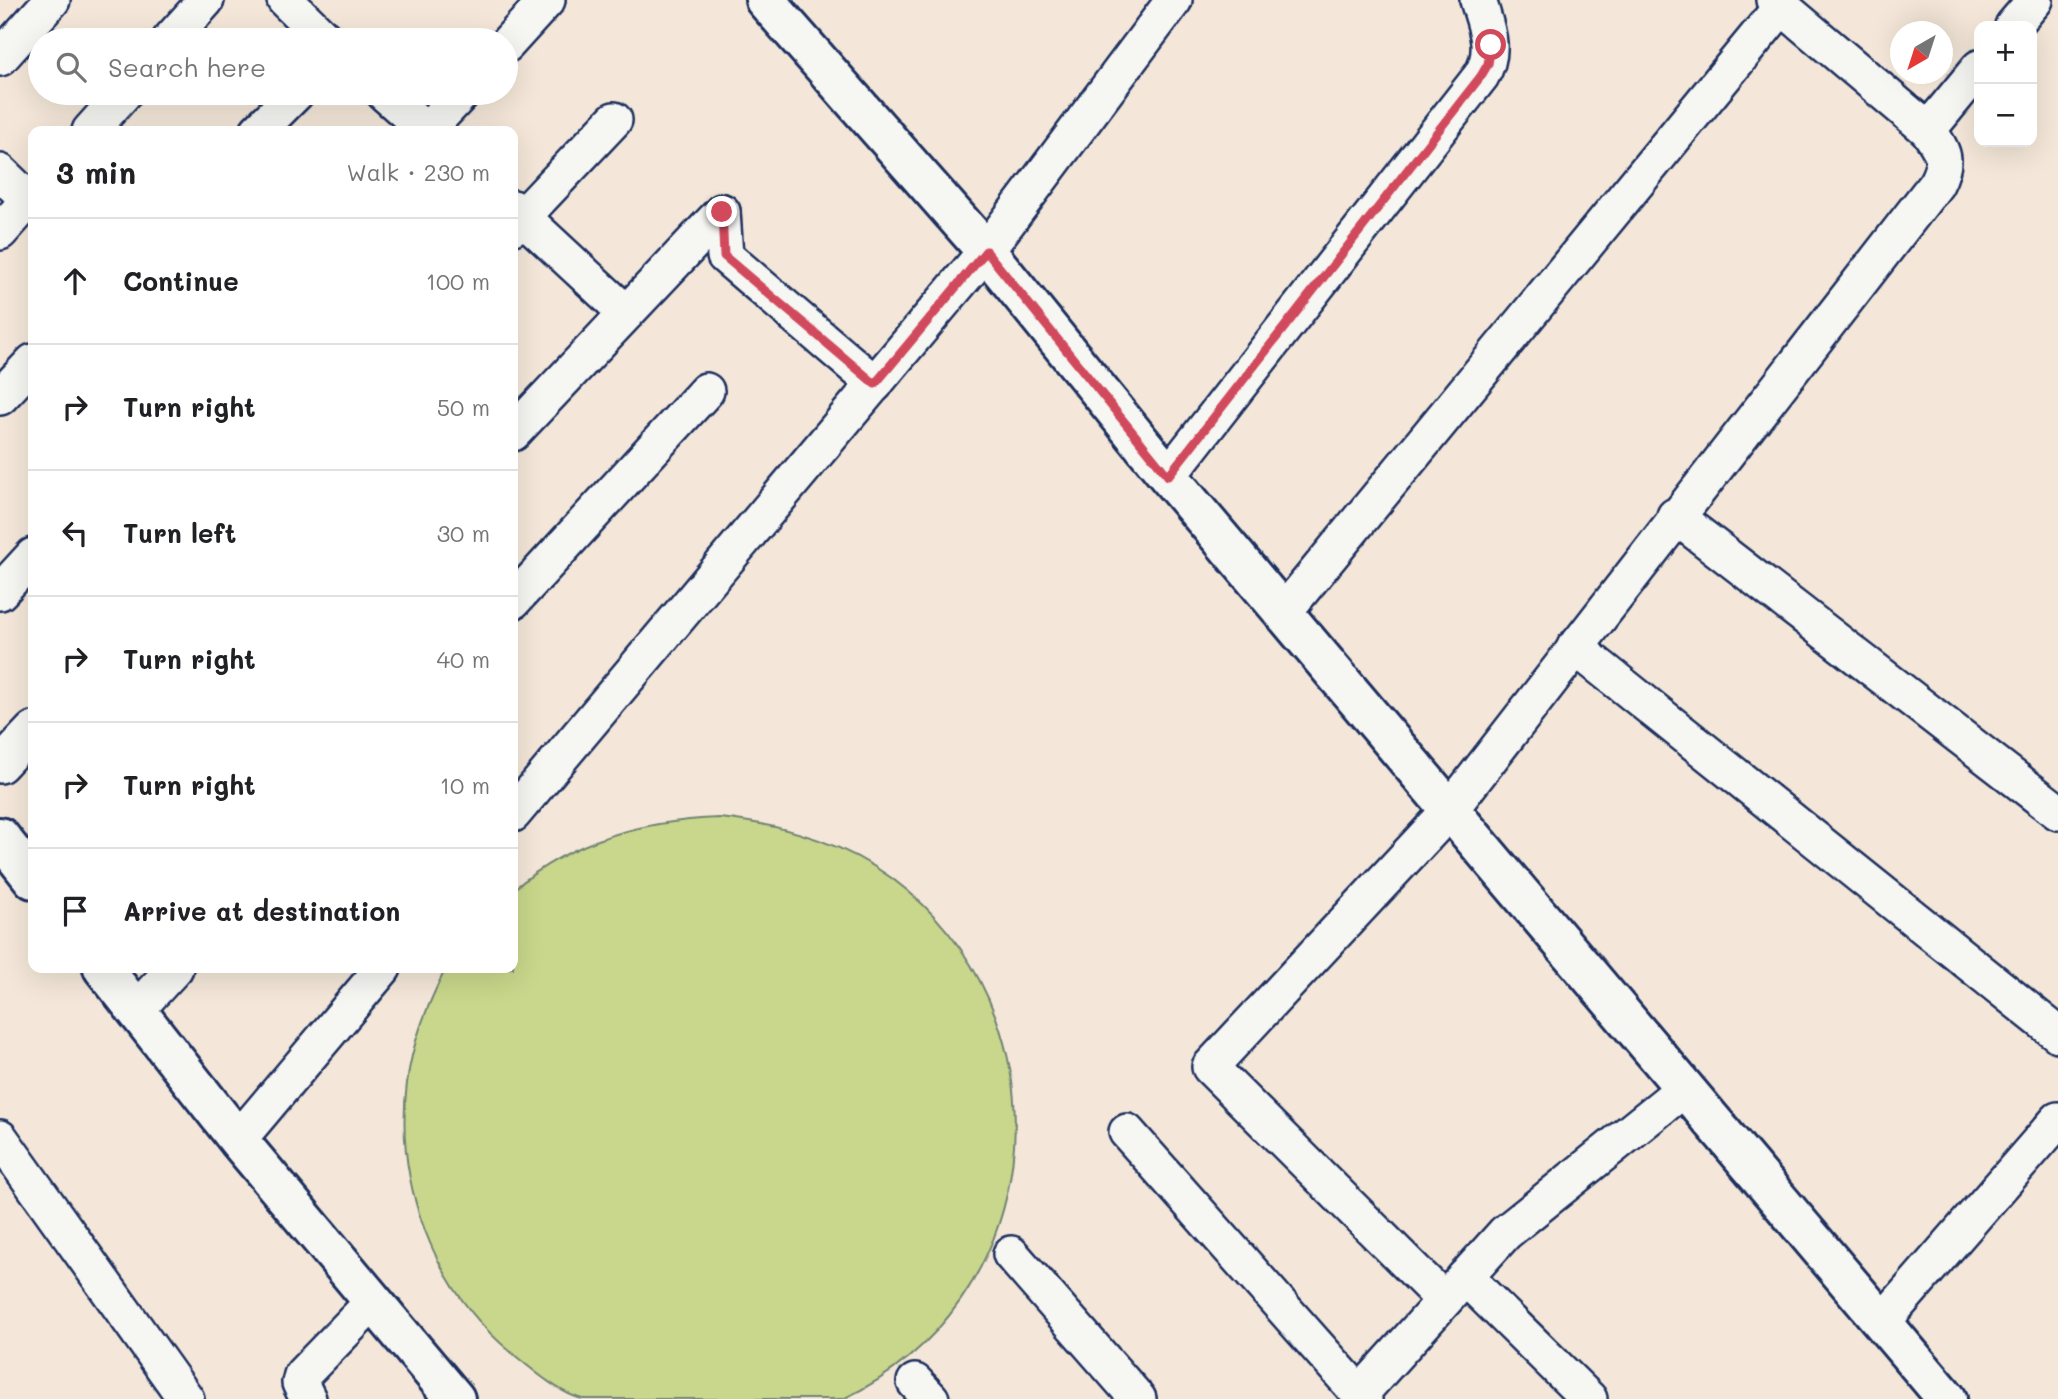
<!DOCTYPE html>
<html lang="en">
<head>
<meta charset="utf-8">
<style>
  :root { --surface:#fff; --page:#f2f2f2; --text:#202124; --muted:#757577; --line:#e0e0e0 }
  body { margin:0; font-family:Mali,sans-serif; background:var(--page); color:var(--text) }
  .controls { position:absolute; right:21px; top:21px; display:grid; overflow:hidden; border-radius:14px; box-shadow:0 7px 28px #0002 }
  .controls button { width:63px; height:63px; display:grid; place-items:center; padding:0; border:0; border-bottom:2px solid var(--line); background:var(--surface); color:var(--text); font:35px sans-serif }
  .compass { position:absolute; left:1890px; top:21px; width:63px; height:63px; border-radius:50%; background:var(--surface); box-shadow:0 7px 28px #0002; rotate:219deg }
  .stop { position:absolute; width:21px; height:21px; margin:-16px; border:5px solid #d1495b; border-radius:50%; background:#fff }
  .stop.end { background:#d1495b; border-color:#fff; box-shadow:0 2px 7px #0008 }
  .list { margin:0; padding:0; list-style:none }
  h2 { display:flex; justify-content:space-between; align-items:center; height:91px; margin:0; padding:0 28px; font-size:30px }
  h2 small { font-size:23px; font-weight:400; color:var(--muted) }
  .list li { display:grid; grid-template-columns:46px 1fr auto; gap:21px; align-items:center; box-sizing:border-box; height:126px; padding:0 28px; border-top:2px solid var(--line) }
  .list b { display:block; font-size:26px; white-space:nowrap }
  .list em { font-size:23px; font-style:normal; color:var(--muted) }
  .icon { flex:none; width:38px; height:38px; fill:none; stroke:currentColor; stroke-width:2; stroke-linecap:round; stroke-linejoin:round }
  .map { position:relative; flex:none; width:2058px; height:1399px; overflow:hidden }
  .search { position:absolute; background:var(--surface); box-shadow:0 7px 28px #0002; left:28px; top:28px; width:490px; height:77px; display:flex; align-items:center; gap:18px; box-sizing:border-box; padding:0 24px; border-radius:38px; color:var(--muted); font-size:26px }
  .panel { position:absolute; background:var(--surface); box-shadow:0 7px 28px #0002; left:28px; top:126px; width:490px; height:847px; border-radius:14px }
  .map>svg:first-child { display:block }
  .park { fill:#c8d78b; stroke:#728374; stroke-width:2 }
  .lines { fill:none; stroke-linecap:round; stroke-linejoin:round }
  .street-casing { stroke:#1b2f5e; stroke-width:40 }
  .secondary-casing { stroke:#1b2f5e; stroke-width:44 }
  .street { stroke:#f6f6f2; stroke-width:35 }
  .secondary { stroke:#f6f6f2; stroke-width:38 }
  .route { stroke:#d1495b; stroke-width:9 }
</style>
</head>
<body>
<div class="map">
<svg width="2058" height="1399" viewBox="0 0 2058 1399">
  <rect width="100%" height="100%" fill="#f4e7d9"/>
  <filter id="ink" filterUnits="userSpaceOnUse"><feTurbulence type="fractalNoise" baseFrequency=".0143" numOctaves="2"/><feDisplacementMap in="SourceGraphic" scale="14" xChannelSelector="R" yChannelSelector="G"/><feConvolveMatrix kernelMatrix="1 2 1 2 8 2 1 2 1" color-interpolation-filters="sRGB"/></filter>
  <g filter="url(#ink)">
    <path class="park" d="M719,818C789,825 854,845 908,891C1074,1033 1042,1306 843,1399C782,1399 722,1399 662,1399C637,1399 607,1399 583,1399C561,1395 529,1367 512,1353C434,1289 394,1183 407,1083C412,1042 428,1004 446,968H513V890C573,839 642,821 719,818Z"/>
    <g class="lines">
      <defs>
        <g id="street">
          <path d="M285,0L326,40"/>
          <path d="M2013,26L2035,0"/>
          <path d="M170,40L206,0"/>
          <path d="M506,45L547,0"/>
          <path d="M0,58L52,0"/>
          <path d="M384,93L427,131"/>
          <path d="M1928,130L1979,68"/>
          <path d="M90,131L124,93"/>
          <path d="M258,131L296,93"/>
          <path d="M426,131L462,93"/>
          <path d="M0,172L33,204"/>
          <path d="M513,208L626,313"/>
          <path d="M722,212L725,256L875,384"/>
          <path d="M513,227L614,120"/>
          <path d="M0,232L33,195"/>
          <path d="M0,397L33,362"/>
          <path d="M513,433L722,212"/>
          <path d="M1168,476L1481,76C1497,50 1486,27 1478,0"/>
          <path d="M1675,516L2058,812"/>
          <path d="M0,592L33,556"/>
          <path d="M513,601L706,391"/>
          <path d="M1283,613L1782,6"/>
          <path d="M1575,647L2058,1034"/>
          <path d="M0,765L33,730"/>
          <path d="M513,814L986,251L1174,0"/>
          <path d="M136,1010L175,968"/>
          <path d="M1127,1132L1364,1399"/>
          <path d="M0,1138L186,1399"/>
          <path d="M238,1140L383,968"/>
          <path d="M1011,1254L1138,1399"/>
          <path d="M1465,1277L1589,1399"/>
          <path d="M1444,1300L1210,1067L1449,811L1936,184C1949,159 1943,152 1928,130L1774,0"/>
          <path d="M1884,1320L2058,1120"/>
          <path d="M915,1382L931,1399"/>
          <path d="M1360,1394L1505,1233L1685,1088"/>
          <path d="M308,1399L300,1383L302,1375L373,1302"/>
        </g>
        <g id="secondary">
          <path d="M765,0L986,251L1168,476L1947,1399"/>
          <path d="M0,837L33,879"/>
          <path d="M103,968L238,1140L455,1399"/>
        </g>
      </defs>
      <use href="#street" class="street-casing"/>
      <use href="#secondary" class="secondary-casing"/>
      <use href="#street" class="street"/>
      <use href="#secondary" class="secondary"/>
    </g>
  </g>
  <g class="lines" filter="url(#ink)">
    <path class="route" d="M722,212L724,256L875,384L986,251L1168,476L1481,76L1488,64L1491,45"/>
  </g>
</svg>
<div class="controls">
<button>+</button>
<button>−</button>
</div>
<svg class="compass" viewBox="-18 -18 36 36"><path d="M0-13l5 13h-10z" fill="#e53935"/><path d="M0 13l5-13h-10z" fill="#757577"/></svg>
<div class="stop" style="left:1491px;top:45px"></div>
<div class="stop end" style="left:722px;top:212px"></div>
<div class="search"><svg class="icon" aria-label="search" viewBox="0 0 24 24"><circle cx="10" cy="10" r="6"/><path d="M15 15l6 6"/></svg>Search here</div>
<section class="panel">
<h2>3 min<small>Walk · 230 m</small></h2>
<ul class="list">
<li><svg class="icon" aria-label="ahead" viewBox="0 0 24 24"><path d="M12 20V5M6 11l6-6 6 6"/></svg><div><b>Continue</b></div><em>100 m</em></li>
<li><svg class="icon" aria-label="right" viewBox="0 0 24 24"><path d="M7 20v-9h11M14 6l5 5-5 5"/></svg><div><b>Turn right</b></div><em>50 m</em></li>
<li><svg class="icon" aria-label="left" viewBox="0 0 24 24"><path d="M17 20v-9H6M10 6l-5 5 5 5"/></svg><div><b>Turn left</b></div><em>30 m</em></li>
<li><svg class="icon" aria-label="right" viewBox="0 0 24 24"><path d="M7 20v-9h11M14 6l5 5-5 5"/></svg><div><b>Turn right</b></div><em>40 m</em></li>
<li><svg class="icon" aria-label="right" viewBox="0 0 24 24"><path d="M7 20v-9h11M14 6l5 5-5 5"/></svg><div><b>Turn right</b></div><em>10 m</em></li>
<li><svg class="icon" aria-label="arrive" viewBox="0 0 24 24"><path d="M6 21V4h12l-3 4 3 4H6"/></svg><div><b>Arrive at destination</b></div></li>
</ul>
</section>
</div>
</body>
</html>
